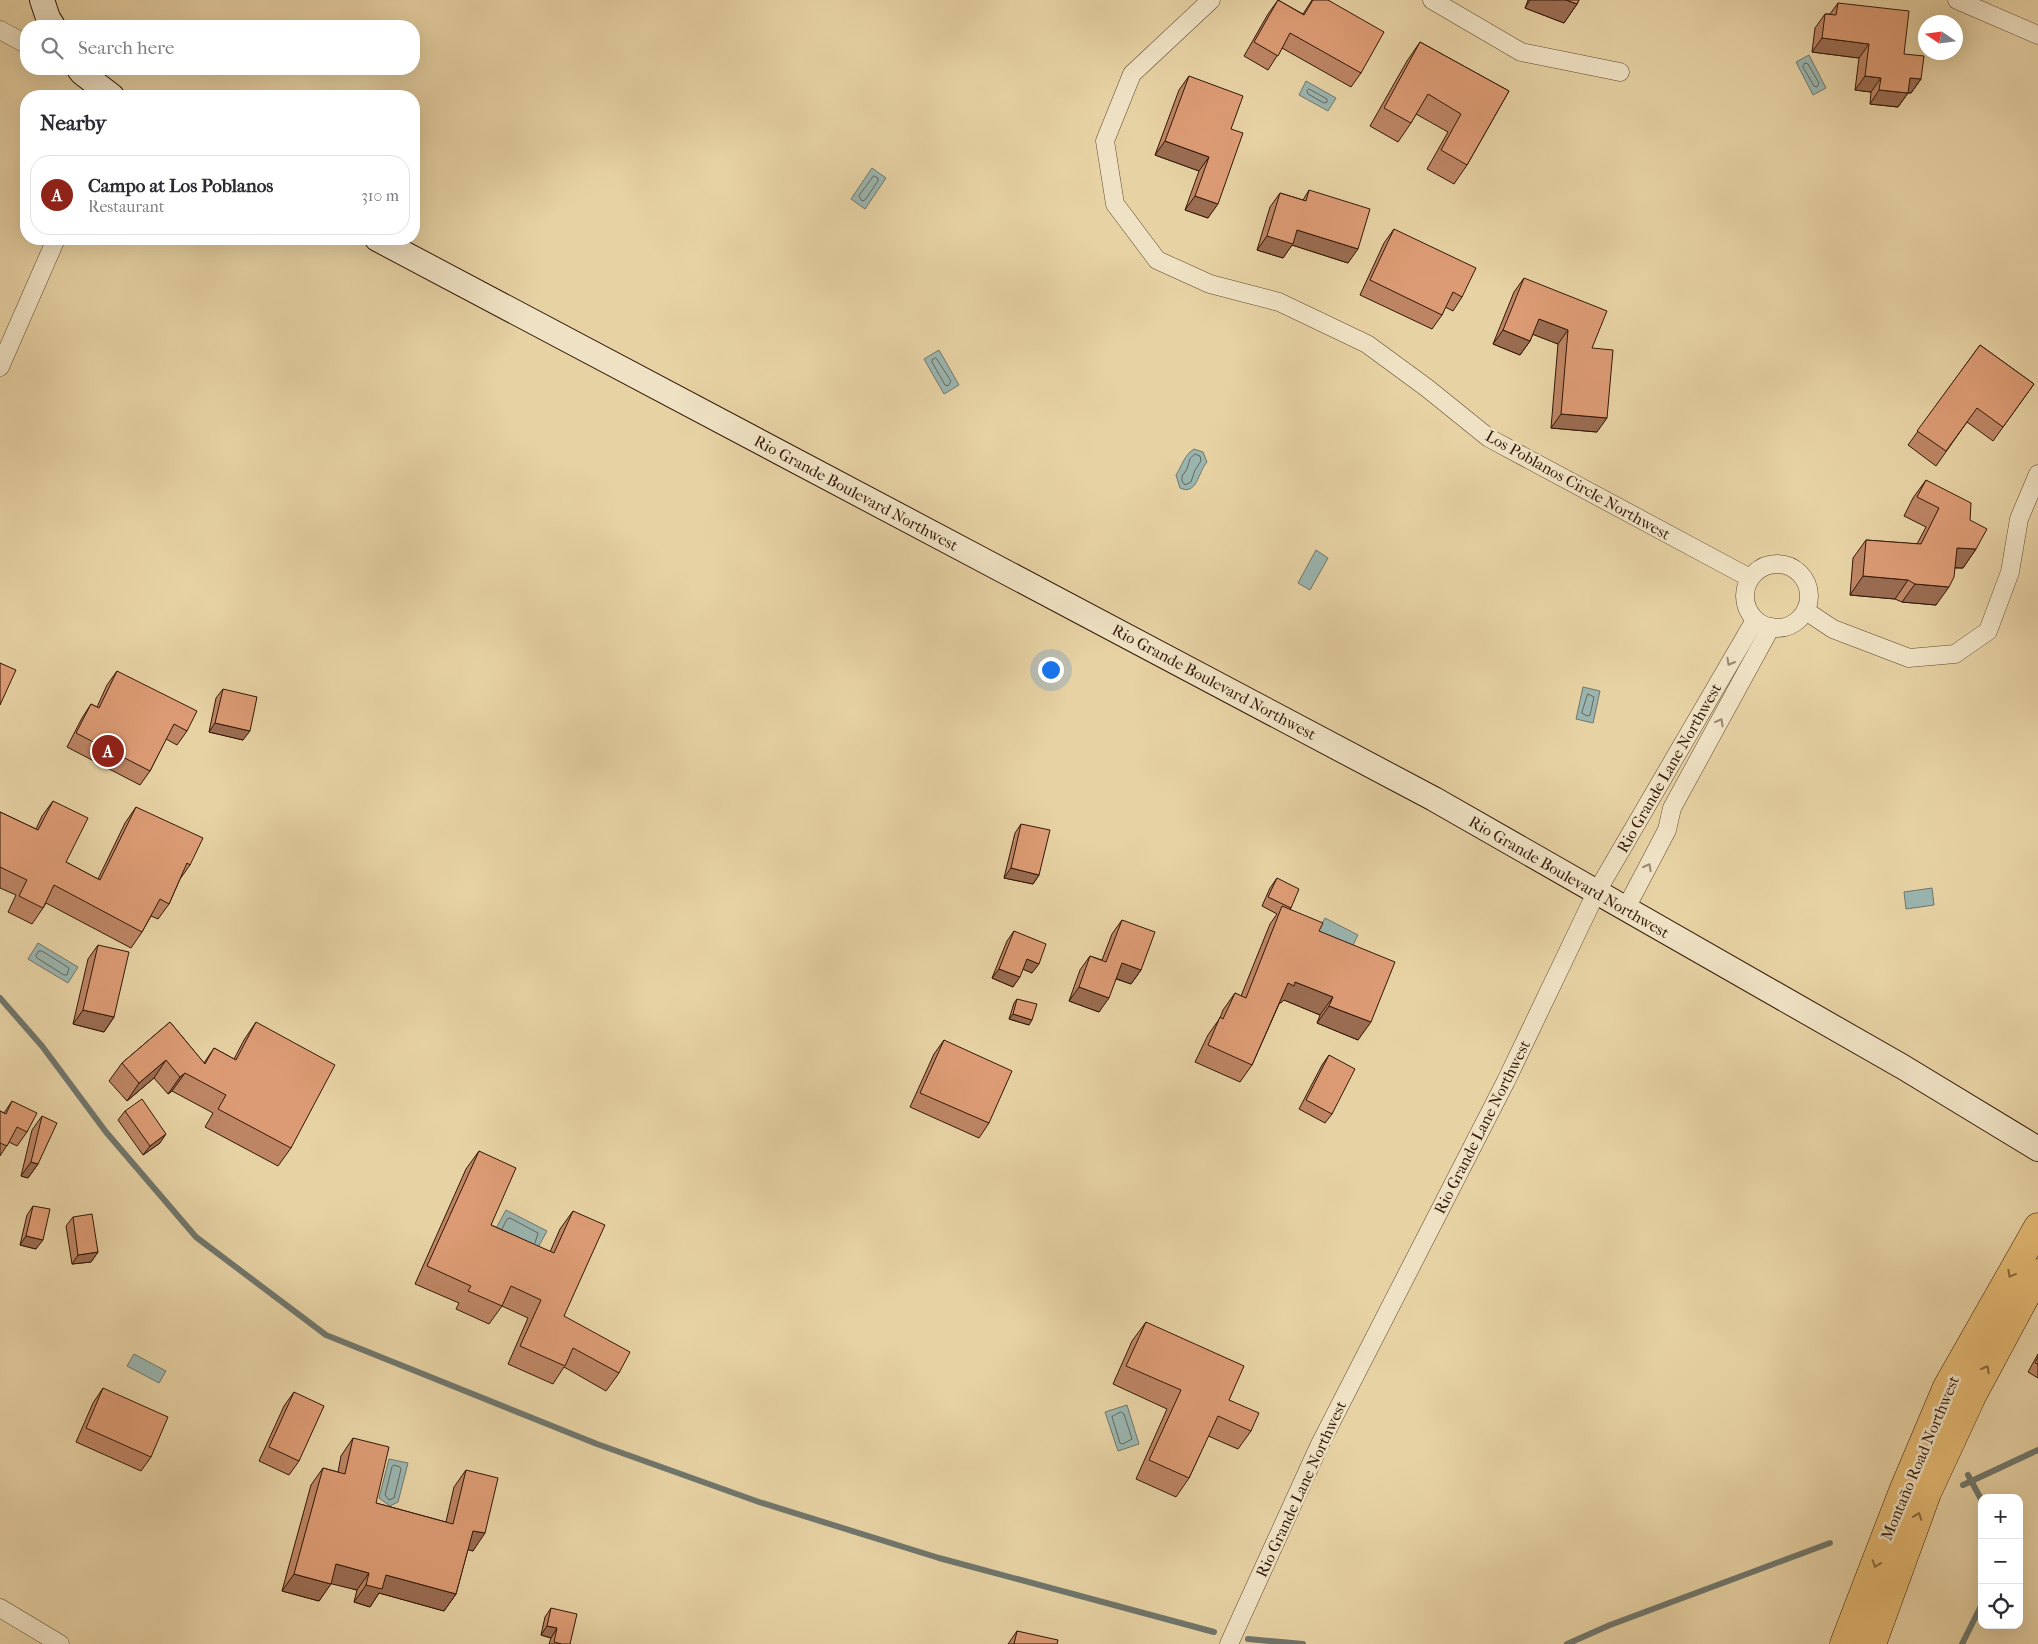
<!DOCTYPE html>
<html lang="en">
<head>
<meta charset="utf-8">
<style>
  :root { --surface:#fff; --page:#f7f7f7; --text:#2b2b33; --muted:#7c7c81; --line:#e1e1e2; --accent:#8f2418 }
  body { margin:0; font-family:"IM FELL French Canon",serif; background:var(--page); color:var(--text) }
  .controls { position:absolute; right:15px; bottom:15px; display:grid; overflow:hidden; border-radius:10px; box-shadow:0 5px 20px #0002 }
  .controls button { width:45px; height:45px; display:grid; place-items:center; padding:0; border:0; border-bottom:1px solid var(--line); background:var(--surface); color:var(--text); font:25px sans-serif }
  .compass { position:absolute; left:1918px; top:15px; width:45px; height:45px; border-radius:50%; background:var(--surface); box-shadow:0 5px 20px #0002; rotate:283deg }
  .you { position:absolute; left:1050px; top:669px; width:18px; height:18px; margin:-12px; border:4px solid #fff; border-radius:50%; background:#1a73e8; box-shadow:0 0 0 8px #1a73e833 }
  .badge { display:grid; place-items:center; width:32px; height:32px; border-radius:50%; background:var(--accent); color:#fff; font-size:16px; font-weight:700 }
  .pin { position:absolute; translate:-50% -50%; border:2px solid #fff; box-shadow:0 1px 5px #0006 }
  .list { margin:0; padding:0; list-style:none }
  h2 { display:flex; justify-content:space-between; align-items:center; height:65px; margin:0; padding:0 20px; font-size:21px }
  h2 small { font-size:16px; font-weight:400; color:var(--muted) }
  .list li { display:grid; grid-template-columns:32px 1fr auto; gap:15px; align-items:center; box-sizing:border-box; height:80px; margin:0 10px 10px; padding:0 10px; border:1px solid var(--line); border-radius:20px }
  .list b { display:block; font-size:19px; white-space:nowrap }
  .list p { margin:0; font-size:16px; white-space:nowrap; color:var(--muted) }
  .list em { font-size:16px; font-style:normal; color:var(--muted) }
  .icon { flex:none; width:28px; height:28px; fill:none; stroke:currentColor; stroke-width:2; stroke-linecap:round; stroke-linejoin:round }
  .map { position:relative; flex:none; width:2038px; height:1644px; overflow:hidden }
  .search { position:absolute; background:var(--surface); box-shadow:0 5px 20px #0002; left:20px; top:20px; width:400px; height:55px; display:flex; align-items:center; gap:12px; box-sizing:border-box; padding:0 18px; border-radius:20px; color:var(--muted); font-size:19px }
  .panel { position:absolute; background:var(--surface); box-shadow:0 5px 20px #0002; left:20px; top:90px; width:400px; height:155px; border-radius:20px }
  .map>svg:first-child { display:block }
  .water { fill:#9ab5af; stroke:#70766c }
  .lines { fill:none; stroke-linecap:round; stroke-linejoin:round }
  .shore { stroke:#66665b; stroke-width:1 }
  .stream { stroke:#70766c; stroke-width:6 }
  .street-casing { stroke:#5f462e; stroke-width:19 }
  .secondary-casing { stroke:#321707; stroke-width:26 }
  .primary-casing { stroke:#321707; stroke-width:29 }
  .street { stroke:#efe2c4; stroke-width:18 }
  .secondary { stroke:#efe2c4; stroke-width:24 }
  .primary { stroke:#e4b972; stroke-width:28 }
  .wall { fill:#bd8564; stroke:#321707 }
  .shaded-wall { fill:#9a6c51; stroke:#321707 }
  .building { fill:#dc9b74; stroke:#321707 }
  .oneway { stroke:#9a876f }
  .oneway2 { stroke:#8b683c }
  .labels { text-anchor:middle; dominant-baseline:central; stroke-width:5; stroke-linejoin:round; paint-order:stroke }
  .street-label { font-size:16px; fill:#321707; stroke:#efe2c4 }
</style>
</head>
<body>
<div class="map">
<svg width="2038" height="1644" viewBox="0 0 2038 1644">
  <rect width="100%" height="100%" fill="#e7d2a4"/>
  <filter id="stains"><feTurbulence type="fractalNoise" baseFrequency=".004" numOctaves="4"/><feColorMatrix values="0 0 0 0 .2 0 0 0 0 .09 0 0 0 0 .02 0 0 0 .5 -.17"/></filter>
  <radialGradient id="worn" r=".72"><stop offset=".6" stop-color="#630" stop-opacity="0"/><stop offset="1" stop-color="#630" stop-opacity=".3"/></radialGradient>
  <g class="water">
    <path d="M1809,55L1826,88L1813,95L1796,62Z"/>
    <path d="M1306,81L1336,98L1328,111L1299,95Z"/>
    <path d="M872,168L886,178L865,209L851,199Z"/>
    <path d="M939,350L959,385L944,394L924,359Z"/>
    <path d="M1194,449L1203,452L1207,462C1198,472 1197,496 1180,488L1176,475C1182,466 1184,455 1194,449Z"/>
    <path d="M1316,550L1328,558L1310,590L1298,583Z"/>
    <path d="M1583,687L1600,691L1593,723L1576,719Z"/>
    <path d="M1932,888L1934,905L1906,909L1904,892Z"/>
    <path d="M1325,918L1358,935L1350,951L1316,934Z"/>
    <path d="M38,943L78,967L68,983L28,959Z"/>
    <path d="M506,1210L547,1231L535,1253L494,1232Z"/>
    <path d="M134,1354L166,1371L159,1383L127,1366Z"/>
    <path d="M1127,1405L1139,1444L1118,1451L1105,1412Z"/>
    <path d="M389,1459L408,1463L398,1502L390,1506L379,1498Z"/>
  </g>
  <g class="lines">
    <g class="shore">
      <path d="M1805,63L1808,64L1819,83L1817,87L1814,86L1803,67Z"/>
      <path d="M1309,89L1327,99V102L1324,103L1308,94L1307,91Z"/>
      <path d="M874,176L878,178V181L865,200L862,201L859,196Z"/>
      <path d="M936,358L951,381L948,386L945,385L932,362V360Z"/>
      <path d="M1195,454L1200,456L1201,461L1195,470L1191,482L1185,485L1182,481V476L1187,469L1190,459Z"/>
      <path d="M1588,694L1594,697L1590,715L1587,716L1582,713Z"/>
      <path d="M39,951H42L69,968L67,975H64L37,958L36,956Z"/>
      <path d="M502,1229L507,1219L510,1218L538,1233L535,1243"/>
      <path d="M1121,1412L1124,1414L1132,1439L1123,1444L1120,1443L1112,1417Z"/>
      <path d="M394,1465L400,1467L401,1469L394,1498L389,1500L385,1495L392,1467Z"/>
    </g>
    <g class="stream">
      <path d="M0,998L42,1046L106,1132L196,1237L326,1335L597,1444L759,1502L939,1558L1214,1632"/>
      <path d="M1968,1475L1982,1501"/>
      <path d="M1963,1485L2038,1450"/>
      <path d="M1248,1639L1303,1644"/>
      <path d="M1567,1644L1610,1625L1830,1543"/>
      <path d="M1962,1644L1982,1604"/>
    </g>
    <defs>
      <g id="street">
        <path d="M1211,0L1132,74L1105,141L1115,204L1157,260L1210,284L1279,302L1367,344L1427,388L1489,438L1750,578"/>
        <path d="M1432,0L1521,52L1620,72"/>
        <path d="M1957,0L2038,35"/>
        <path d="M0,30L26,44"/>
        <path d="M0,367L56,239"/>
        <circle cx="1777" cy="596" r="32"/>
        <path d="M1806,611L1833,629L1909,658L1955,654L1988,631L2010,572L2019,519L2038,474"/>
        <path d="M1625,910L1667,830L1672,808L1771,627"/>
        <path d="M0,1608L60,1644"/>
        <path d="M1229,1644L1320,1444L1506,1081L1596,893L1755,620"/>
      </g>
      <g id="secondary">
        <path d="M42,0L48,18L53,26"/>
        <path d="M79,69L82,73L112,96"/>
        <path d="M377,239L1434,799L1903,1067L2038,1149"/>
      </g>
      <g id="primary">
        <path d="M1844,1644L1903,1491L1947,1387L2038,1227"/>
        <path d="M1872,1644L1927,1493L1972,1396L2038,1273"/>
      </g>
    </defs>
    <use href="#street" class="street-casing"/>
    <use href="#secondary" class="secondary-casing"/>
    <use href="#primary" class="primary-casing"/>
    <use href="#street" class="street"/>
    <use href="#secondary" class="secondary"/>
    <use href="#primary" class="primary"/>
  </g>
  <g class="wall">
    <path d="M1278,0L1303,14L1312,0H1328L1361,73L1351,87L1282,48L1268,70L1244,56L1268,14Z"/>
    <path d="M1528,0H1579L1577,4L1564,23L1525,8Z"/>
    <path d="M1838,3L1904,54L1921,79L1911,93H1908L1898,107L1870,104L1871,92L1855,90L1859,58L1812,52L1815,28L1825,14H1830Z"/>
    <path d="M1420,42L1509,91L1467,165L1454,184L1427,169L1448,132L1416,114L1411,123L1398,142L1370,126L1407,61Z"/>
    <path d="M1189,76L1231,129L1208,218L1185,210L1199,171L1155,155L1179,90Z"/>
    <path d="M1309,190L1348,263L1292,245L1283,258L1257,250L1270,207L1280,193L1303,200Z"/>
    <path d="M1394,229L1462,297L1453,311L1445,307L1442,315L1432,329L1360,295L1384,243Z"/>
    <path d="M1524,278L1592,348L1597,432L1551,428L1558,344L1533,334L1530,341L1520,355L1493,344L1514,292Z"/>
    <path d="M1980,345L2034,384L1993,441L1967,422L1936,466L1908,445Z"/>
    <path d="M1926,480L1970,520L1976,549L1963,568H1955L1936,605L1902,602L1895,599L1850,595L1853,558L1866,540L1917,544L1926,527L1904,516L1913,498Z"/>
    <path d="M117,671L187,731L177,745L166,739L150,771L140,785L67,747L82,718L91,704L97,707L107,685Z"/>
    <path d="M223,689L243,740L209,732L216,698Z"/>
    <path d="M53,801L66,862L98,879L125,823L136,807L190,865L180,879L169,904L158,919L151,916L142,932L131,948L46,903L43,908L32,924L8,912L16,895L0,888V812L36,829L42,816Z"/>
    <path d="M1021,824L1039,875L1033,884L1004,878L1015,833Z"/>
    <path d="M1277,878L1291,908L1290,909L1319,931L1358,1040L1317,1023L1320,1015L1284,1000L1281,1003L1280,1002L1252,1065L1240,1082L1195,1062L1208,1035L1220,1018L1223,1010L1235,993L1241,996L1270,924L1277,914L1262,906L1270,888Z"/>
    <path d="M1122,920L1141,970L1131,984L1116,979L1099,1012L1069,1001L1080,970L1090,956L1102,960L1112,934Z"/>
    <path d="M1014,931L1032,973L1023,969L1013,987L992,978L1007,941Z"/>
    <path d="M98,945L114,1017L104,1032L73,1024L88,959Z"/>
    <path d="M1017,999L1029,1025L1009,1019L1014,1003Z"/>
    <path d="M170,1022L204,1063L214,1048L234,1059L244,1040L256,1022L291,1148L278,1166L205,1127L213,1113L172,1091L168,1094L154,1078L127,1101L109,1081L122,1063Z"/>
    <path d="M944,1040L989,1123L979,1138L910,1107L934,1054Z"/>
    <path d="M1329,1055L1332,1114L1325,1123L1299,1109L1322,1065Z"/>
    <path d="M12,1101L27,1132L17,1146L9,1142L0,1156V1111L4,1113Z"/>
    <path d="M125,1111L160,1143L143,1155L118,1120Z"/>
    <path d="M42,1116L38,1164L28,1178L21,1176L32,1130Z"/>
    <path d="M479,1151L491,1225L550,1252L560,1229L573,1211L564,1316L619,1373L606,1391L564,1367L553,1384L508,1364L528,1318L502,1306L489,1324L456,1309L459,1303L415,1284L466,1169Z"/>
    <path d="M33,1206L36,1249L20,1245L27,1215Z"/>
    <path d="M73,1217L98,1252L91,1262L72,1264L66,1226Z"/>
    <path d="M1146,1322L1229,1400L1251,1431L1238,1449L1208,1436L1189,1478L1176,1497L1136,1479L1167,1409L1113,1384L1132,1341Z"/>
    <path d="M2038,1354V1378L2028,1372Z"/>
    <path d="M103,1388L151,1457L141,1471L76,1442L93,1403Z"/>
    <path d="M294,1392L299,1461L289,1475L259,1461L284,1406Z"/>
    <path d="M353,1438L376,1503L446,1522L454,1487L466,1470L473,1551L468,1549L456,1594L444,1611L379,1593L370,1607L354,1602L357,1590L331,1583L319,1601L282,1591L311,1485L323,1468L338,1472L341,1456Z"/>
    <path d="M551,1608L570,1644H549L551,1638L541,1635L545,1617Z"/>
    <path d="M1017,1631L1057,1644H1008Z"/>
  </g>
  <g class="shaded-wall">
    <path d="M1530,0H1566L1577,4L1564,23L1525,8Z"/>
    <path d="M1822,38L1869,44L1859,58L1812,52Z"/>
    <path d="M1865,76L1881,78L1871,92L1855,90Z"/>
    <path d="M1910,78L1921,79L1911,93L1900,92Z"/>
    <path d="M1879,90L1908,93L1898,107L1870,104Z"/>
    <path d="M1165,141L1209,157L1199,171L1155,155Z"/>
    <path d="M1195,196L1218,204L1208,218L1185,210Z"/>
    <path d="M1297,230L1358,249L1348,263L1292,245L1283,258L1257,250L1267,236Z"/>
    <path d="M1539,319L1568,330L1558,344L1529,333Z"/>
    <path d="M1503,330L1530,341L1520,355L1493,344Z"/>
    <path d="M1561,414L1607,418L1597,432L1551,428Z"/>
    <path d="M1957,548L1976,549L1963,568L1944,567Z"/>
    <path d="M1863,576L1908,580L1895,599L1850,595Z"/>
    <path d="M1915,584L1949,587L1936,605L1902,602Z"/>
    <path d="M215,723L250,731L243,740L209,732Z"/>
    <path d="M1011,868L1039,875L1033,884L1004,878Z"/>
    <path d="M1027,959L1039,964L1032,973L1020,968Z"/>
    <path d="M1122,963L1141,970L1131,984L1112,977Z"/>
    <path d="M999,969L1020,977L1013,987L992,978Z"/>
    <path d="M1295,982L1333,997L1320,1015L1284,1000L1281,1003L1276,1001L1288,983Z"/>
    <path d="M1079,987L1109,998L1099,1012L1069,1001Z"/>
    <path d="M1329,1006L1371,1022L1358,1040L1317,1023Z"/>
    <path d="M83,1010L114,1017L104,1032L73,1024Z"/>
    <path d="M1013,1014L1032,1020L1029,1025L1009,1019Z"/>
    <path d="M166,1060L154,1078L127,1101L139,1083Z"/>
    <path d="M185,1073L172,1091L168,1094L180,1077Z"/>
    <path d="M166,1134L160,1143L143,1155L150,1146Z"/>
    <path d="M31,1162L38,1164L28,1178L21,1176Z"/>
    <path d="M26,1236L43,1240L36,1249L20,1245Z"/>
    <path d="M98,1252L91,1262L72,1264L78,1255Z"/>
    <path d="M473,1531L485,1533L473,1551L461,1548Z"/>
    <path d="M336,1564L369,1573L357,1590L324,1582Z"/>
    <path d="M294,1574L331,1584L319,1601L282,1591Z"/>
    <path d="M386,1575L456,1594L444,1611L379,1593L370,1607L354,1602L366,1585Z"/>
    <path d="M547,1626L557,1628L551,1638L541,1635Z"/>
  </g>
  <g class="building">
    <path d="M1278,0L1304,15L1313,0H1328L1384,32L1361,73L1290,33L1278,56L1254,42Z"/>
    <path d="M1566,0H1579L1577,4Z"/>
    <path d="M1838,3L1909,11L1904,54L1924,56L1921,79L1910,78L1908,93L1879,90L1881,78L1865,76L1869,44L1822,38L1825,14L1836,15Z"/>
    <path d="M1420,42L1509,91L1467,165L1441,150L1461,114L1428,94L1411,123L1384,108Z"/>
    <path d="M1189,76L1243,96L1231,129L1243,133L1218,204L1195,196L1209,157L1165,141Z"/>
    <path d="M1309,190L1370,209L1358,249L1297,230L1293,244L1267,236L1280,193L1306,201Z"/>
    <path d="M1394,229L1476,268L1462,297L1453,292L1442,315L1370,280Z"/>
    <path d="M1524,278L1607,311L1592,348L1613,350L1607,418L1561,414L1568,330L1539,319L1530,341L1503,330Z"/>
    <path d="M1980,345L2034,384L2003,427L1977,408L1946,451L1917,431Z"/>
    <path d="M1926,480L1971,503L1970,520L1987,529L1976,549L1957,548L1954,577L1949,587L1915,584L1908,580L1863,576L1866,540L1921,544L1939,508L1917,497Z"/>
    <path d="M0,663L16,670L0,705Z"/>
    <path d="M117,671L197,711L187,731L174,724L150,771L76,733L91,704L99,708Z"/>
    <path d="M223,689L257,697L250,731L215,723Z"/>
    <path d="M53,801L88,818L66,862L100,880L136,807L203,838L190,865L187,863L169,904L160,899L142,932L54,885L43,908L19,896L27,880L0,867V812L38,830Z"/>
    <path d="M1021,824L1050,830L1039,875L1011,868Z"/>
    <path d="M1277,878L1299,889L1291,908L1268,897Z"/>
    <path d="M1282,906L1323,923L1319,931L1395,962L1371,1022L1329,1006L1333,997L1295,982L1294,986L1288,983L1252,1065L1208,1045L1220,1017L1223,1019L1235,993L1246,998Z"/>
    <path d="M1122,920L1155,932L1141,970L1122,963L1109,998L1079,987L1090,956L1106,962Z"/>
    <path d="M1014,931L1046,944L1039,964L1027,959L1020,977L999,969Z"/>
    <path d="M98,945L129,952L114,1017L83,1010Z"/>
    <path d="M1017,999L1037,1004L1032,1020L1013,1014Z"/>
    <path d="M170,1022L205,1064L214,1048L236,1060L256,1022L335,1065L291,1148L218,1109L226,1095L185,1073L180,1077L166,1060L139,1083L122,1063Z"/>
    <path d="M944,1040L1012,1071L989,1123L920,1093Z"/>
    <path d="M1329,1055L1355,1069L1332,1114L1306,1100Z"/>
    <path d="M142,1099L166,1134L150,1146L125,1111Z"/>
    <path d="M12,1101L37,1113L27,1132L17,1127L7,1146L0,1143V1111L6,1114Z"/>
    <path d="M42,1116L57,1123L38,1164L31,1162Z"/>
    <path d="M479,1151L516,1168L491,1225L554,1253L573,1211L605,1225L564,1316L630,1352L619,1373L573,1348L565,1366L520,1346L541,1300L511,1286L502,1306L468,1291L471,1286L427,1266Z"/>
    <path d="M33,1206L50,1209L43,1240L26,1236Z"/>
    <path d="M92,1214L98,1252L78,1255L73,1217Z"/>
    <path d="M1146,1322L1244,1366L1229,1400L1259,1413L1251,1431L1218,1416L1189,1478L1149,1460L1181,1390L1126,1366Z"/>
    <path d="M2038,1357V1364L2035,1363Z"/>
    <path d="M103,1388L168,1417L151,1457L86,1428Z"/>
    <path d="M294,1392L324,1406L299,1461L269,1447Z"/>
    <path d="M353,1438L389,1447L376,1503L453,1524L466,1470L498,1478L485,1533L473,1531L456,1594L386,1575L382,1589L366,1585L369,1573L336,1564L331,1584L294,1574L323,1468L345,1474Z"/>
    <path d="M551,1608L577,1614L570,1644H562L554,1642L557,1628L547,1626Z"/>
    <path d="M1017,1631L1058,1640L1057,1644H1014Z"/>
  </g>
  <defs><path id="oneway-chevron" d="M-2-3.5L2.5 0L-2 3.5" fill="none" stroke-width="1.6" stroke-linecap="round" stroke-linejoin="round" transform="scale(1.25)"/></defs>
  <g class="oneway">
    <use href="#oneway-chevron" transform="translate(1730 662) rotate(120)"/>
    <use href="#oneway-chevron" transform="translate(1720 722) rotate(-61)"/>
    <use href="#oneway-chevron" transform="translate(1648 867) rotate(-62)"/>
  </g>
  <g class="oneway2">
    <use href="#oneway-chevron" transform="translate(2011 1274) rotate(119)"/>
    <use href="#oneway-chevron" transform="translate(1986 1369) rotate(-62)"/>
    <use href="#oneway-chevron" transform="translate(1918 1516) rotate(-70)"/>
    <use href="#oneway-chevron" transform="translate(1876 1564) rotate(110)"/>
  </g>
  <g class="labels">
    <g class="street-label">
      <text transform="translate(1578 485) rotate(29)">Los Poblanos Circle Northwest</text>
      <text transform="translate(856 493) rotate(28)">Rio Grande Boulevard Northwest</text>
      <text transform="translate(1214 682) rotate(28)">Rio Grande Boulevard Northwest</text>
      <text transform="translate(1669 768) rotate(-60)">Rio Grande Lane Northwest</text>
      <text transform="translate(1569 877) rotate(30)">Rio Grande Boulevard Northwest</text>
      <text transform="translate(1482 1127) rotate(-63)">Rio Grande Lane Northwest</text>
      <text transform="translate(1920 1458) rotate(-67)">Montaño Road Northwest</text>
      <text transform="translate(1301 1489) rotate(-65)">Rio Grande Lane Northwest</text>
    </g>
  </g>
  <rect width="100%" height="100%" filter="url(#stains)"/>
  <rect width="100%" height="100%" fill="url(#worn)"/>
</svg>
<div class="controls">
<button>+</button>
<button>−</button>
<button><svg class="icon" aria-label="locate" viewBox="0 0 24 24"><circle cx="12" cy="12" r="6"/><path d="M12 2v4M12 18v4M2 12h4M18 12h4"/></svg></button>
</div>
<svg class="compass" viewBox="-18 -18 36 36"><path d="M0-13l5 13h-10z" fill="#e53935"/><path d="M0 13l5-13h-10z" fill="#7c7c81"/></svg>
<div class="you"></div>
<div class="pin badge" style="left:108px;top:751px">A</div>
<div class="search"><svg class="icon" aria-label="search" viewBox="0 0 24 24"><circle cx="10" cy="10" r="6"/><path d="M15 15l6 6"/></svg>Search here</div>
<section class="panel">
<h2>Nearby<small></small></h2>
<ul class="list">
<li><span class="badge">A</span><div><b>Campo at Los Poblanos</b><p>Restaurant</p></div><em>310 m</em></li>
</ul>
</section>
</div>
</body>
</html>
